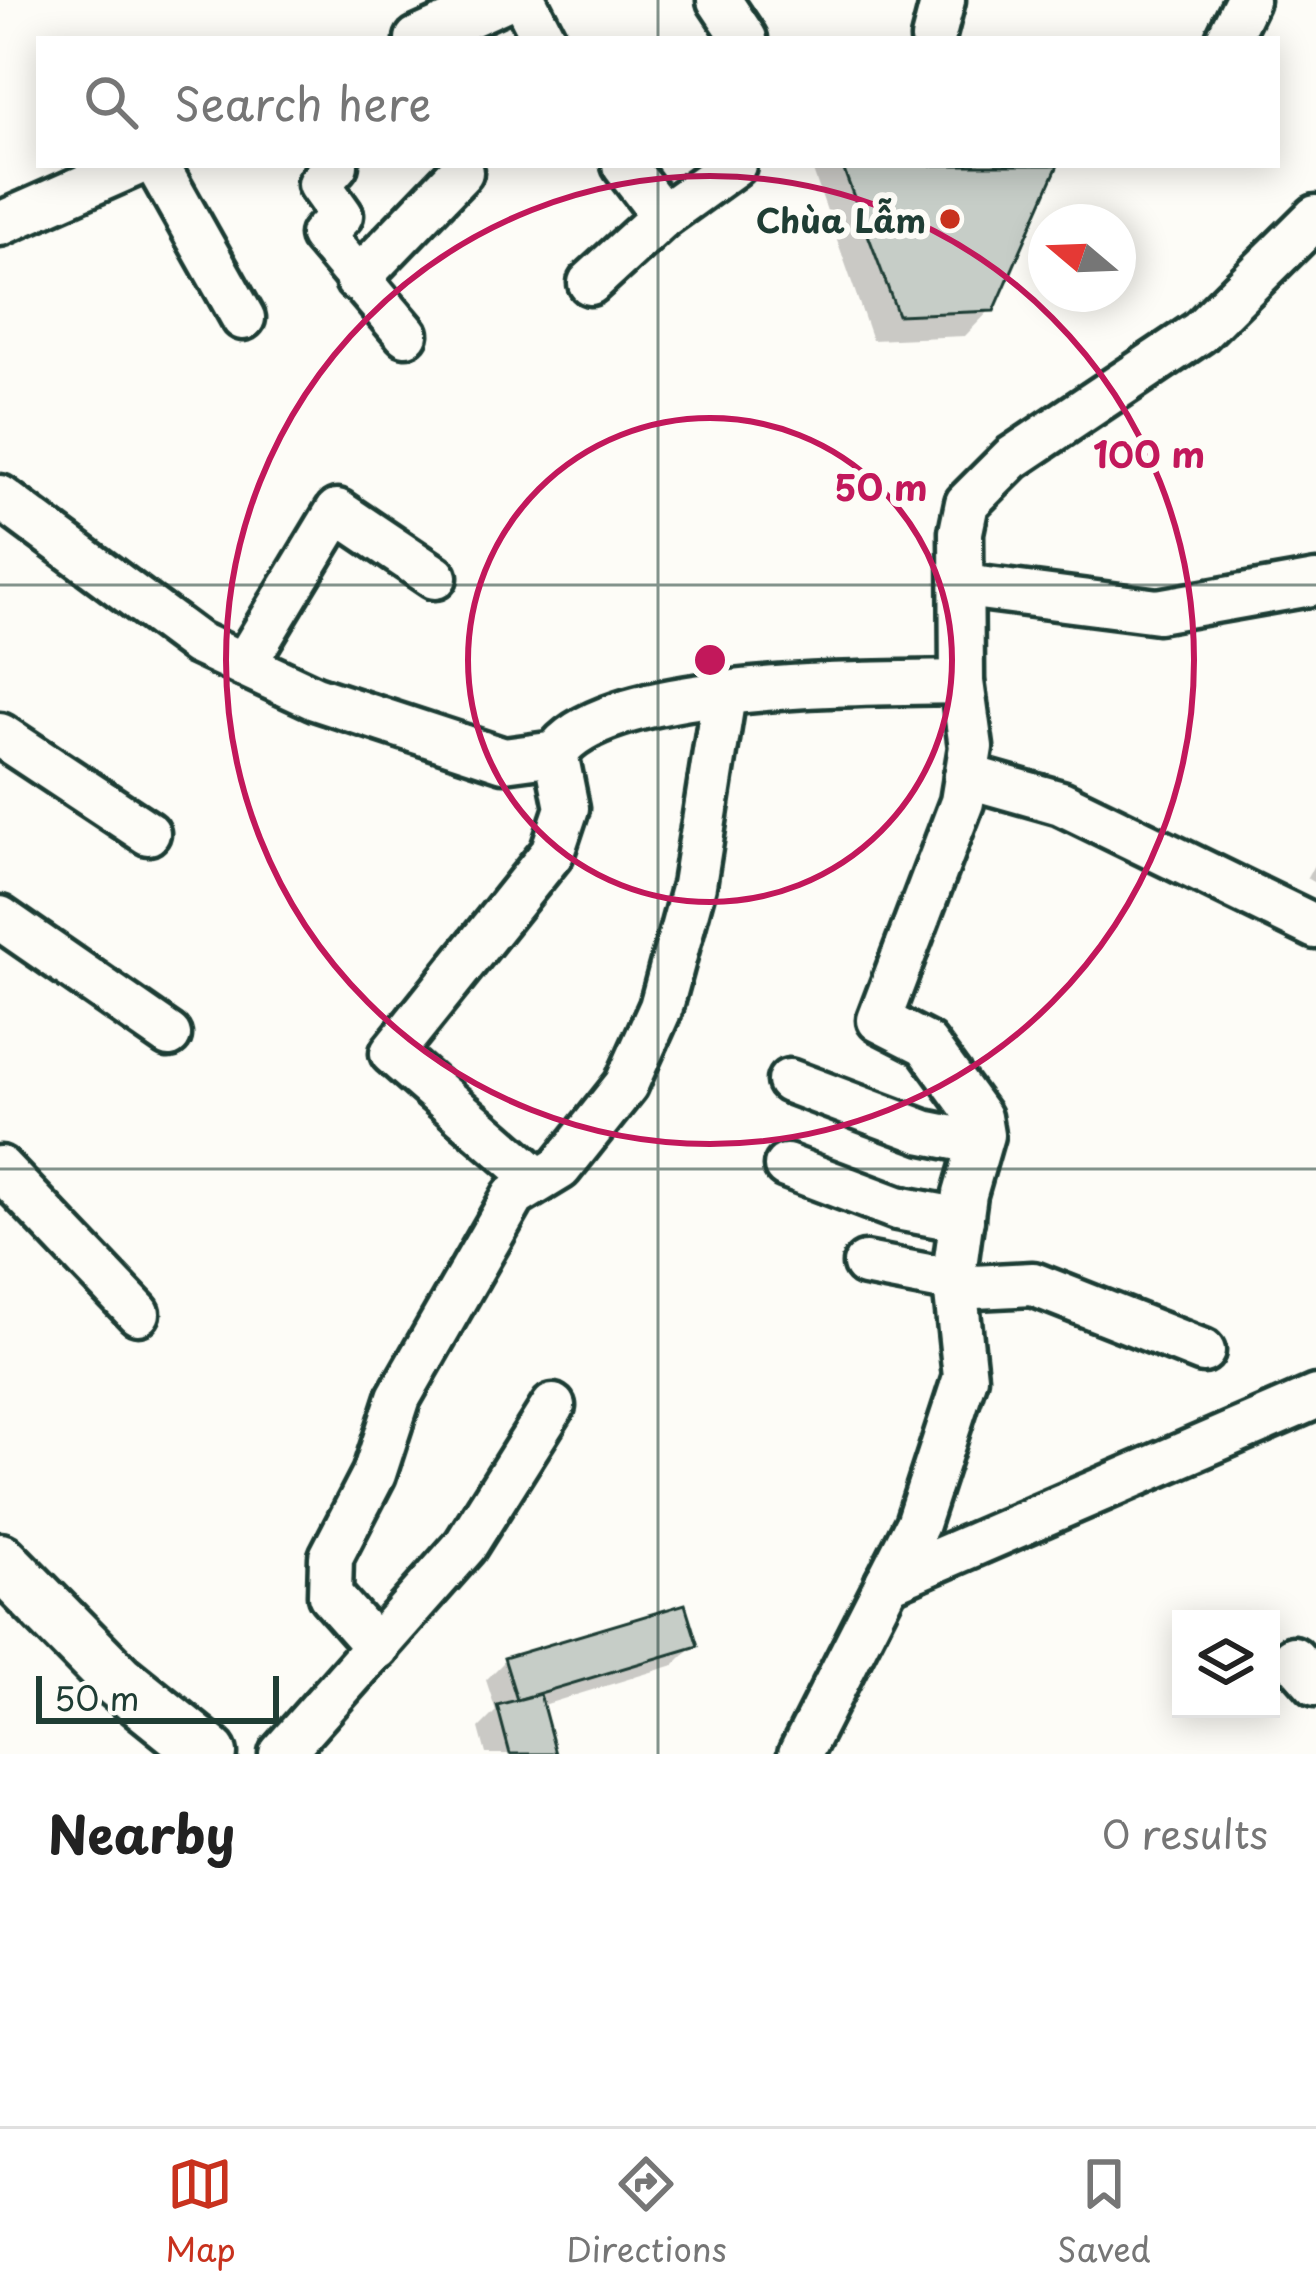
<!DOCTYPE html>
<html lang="en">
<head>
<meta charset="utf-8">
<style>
  :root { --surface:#fff; --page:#f2f2f2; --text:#222; --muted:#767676; --line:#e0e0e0; --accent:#c8321e }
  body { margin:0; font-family:"Playpen Sans",sans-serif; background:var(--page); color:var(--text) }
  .controls { position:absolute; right:36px; bottom:36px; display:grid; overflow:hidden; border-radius:0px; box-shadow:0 6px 30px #0003 }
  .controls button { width:108px; height:108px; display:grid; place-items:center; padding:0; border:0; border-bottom:3px solid var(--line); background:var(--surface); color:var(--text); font:60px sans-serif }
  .compass { position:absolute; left:1028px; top:204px; width:108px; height:108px; border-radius:50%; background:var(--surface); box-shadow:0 6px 30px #0003; rotate:289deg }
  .scale { position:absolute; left:36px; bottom:30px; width:243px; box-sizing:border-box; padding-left:12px; border:6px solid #1f3d34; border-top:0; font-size:33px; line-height:42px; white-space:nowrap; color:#1f3d34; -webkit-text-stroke:9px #fdfcf7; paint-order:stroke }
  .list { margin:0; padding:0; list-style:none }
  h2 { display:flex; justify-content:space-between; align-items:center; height:156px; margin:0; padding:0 48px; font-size:51px }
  h2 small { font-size:39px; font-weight:400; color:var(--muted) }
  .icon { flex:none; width:66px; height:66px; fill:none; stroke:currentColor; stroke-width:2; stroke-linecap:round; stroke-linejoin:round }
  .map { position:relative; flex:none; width:1316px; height:1754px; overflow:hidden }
  .search { position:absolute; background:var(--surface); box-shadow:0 6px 30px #0003; left:36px; right:36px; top:36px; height:132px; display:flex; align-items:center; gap:30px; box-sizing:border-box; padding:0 42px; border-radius:0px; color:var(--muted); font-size:45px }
  .sheet { height:372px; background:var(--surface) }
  nav { display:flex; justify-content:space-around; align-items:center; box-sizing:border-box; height:168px; border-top:3px solid var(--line); background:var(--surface); font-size:33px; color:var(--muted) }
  nav a { display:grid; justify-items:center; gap:6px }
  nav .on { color:var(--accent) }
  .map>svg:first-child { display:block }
  .shadow { fill:#0003 }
  .building { fill:#c6cdc7; stroke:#1f3d34; stroke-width:3 }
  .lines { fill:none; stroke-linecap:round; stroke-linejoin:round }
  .minor-casing { stroke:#1f3d34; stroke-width:51 }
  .major-casing { stroke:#1f3d34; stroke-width:63 }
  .minor { stroke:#fdfcf7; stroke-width:42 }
  .major { stroke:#fdfcf7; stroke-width:54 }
  .grid { fill:none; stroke:#1f3d34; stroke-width:3; stroke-opacity:0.55 }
  .ring { fill:none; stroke:#c2185b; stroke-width:6 }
  .poi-dot { fill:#c8321e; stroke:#fdfcf7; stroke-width:4.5 }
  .labels { text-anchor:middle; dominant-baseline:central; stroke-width:12; stroke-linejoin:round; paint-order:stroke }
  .poi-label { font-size:33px; font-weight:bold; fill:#1f3d34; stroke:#fdfcf7; text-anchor:end }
  .centre { fill:#c2185b; stroke:#fdfcf7; stroke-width:6 }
  .ring-label { font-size:36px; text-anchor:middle; font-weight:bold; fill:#c2185b; stroke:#fdfcf7; stroke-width:12; stroke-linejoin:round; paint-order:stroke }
</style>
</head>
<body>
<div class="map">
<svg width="1316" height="1754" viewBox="0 0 1316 1754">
  <rect width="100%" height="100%" fill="#fdfcf7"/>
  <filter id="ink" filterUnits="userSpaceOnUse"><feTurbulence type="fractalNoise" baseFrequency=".00833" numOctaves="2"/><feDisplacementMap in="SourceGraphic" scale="24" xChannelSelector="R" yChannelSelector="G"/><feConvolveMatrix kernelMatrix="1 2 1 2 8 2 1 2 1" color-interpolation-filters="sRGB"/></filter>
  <g filter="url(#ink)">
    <g class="shadow">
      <path d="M811,165H1055L991,309L965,336L872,340Z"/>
      <path d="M1316,861V883L1307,878Z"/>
      <path d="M694,1645L674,1665L540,1706L553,1754H486L479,1728L496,1711L486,1680L506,1660Z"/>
    </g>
    <g class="building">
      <path d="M842,165H1058L994,311L898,315Z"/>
      <path d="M685,1604L698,1646L517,1700L504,1658Z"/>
      <path d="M540,1694L556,1754H510L497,1705Z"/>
    </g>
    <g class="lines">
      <defs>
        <g id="minor">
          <path d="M524,0L544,39"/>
          <path d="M719,0L745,39"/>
          <path d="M417,39L504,0"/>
          <path d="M933,39L943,0"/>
          <path d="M1228,39L1247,0"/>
          <path d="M157,165L243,318"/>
          <path d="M336,165L319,184L341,215L322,235L406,334"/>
          <path d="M624,165L663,216"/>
          <path d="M0,224L134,165"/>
          <path d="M357,280L461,172"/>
          <path d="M590,283L663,216L734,165"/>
          <path d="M0,497L197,643L315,698L504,760L556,753C604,680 876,684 962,682"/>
          <path d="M964,586L1158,611L1316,583"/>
          <path d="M244,665L337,511L435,577"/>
          <path d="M0,735L148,833"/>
          <path d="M966,776L1061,803L1316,927"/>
          <path d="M0,918L169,1035"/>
          <path d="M789,1081L924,1132L979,1143"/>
          <path d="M786,1166L897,1208L962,1220"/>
          <path d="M0,1168L138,1313"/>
          <path d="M538,1180L392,1053L552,853L567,808L556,753"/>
          <path d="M865,1264L954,1281"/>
          <path d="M955,1288L1033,1284L1203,1351"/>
          <path d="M887,1582L1316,1397"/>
          <path d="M377,1648L330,1595L331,1557L374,1474L399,1397L514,1196L560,1168L626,1085L661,1007L694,885L724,695"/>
          <path d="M1293,1658L1316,1684"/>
          <path d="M281,1754L465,1546L553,1406"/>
          <path d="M800,1754L917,1524L965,1377L954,1274L965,1194L982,1135L979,1117L926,1044L879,1020L962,802L971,747L962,682L961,532L967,503L1012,458L1200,332L1316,217"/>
        </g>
        <path id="major" d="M0,1561L117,1680L209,1754"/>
      </defs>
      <use href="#minor" class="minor-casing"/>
      <use href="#major" class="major-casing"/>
      <use href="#minor" class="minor"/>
      <use href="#major" class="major"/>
    </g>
  </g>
  <path class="grid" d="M658,0V39M658,165V1754M0,585H1316M0,1169H1316"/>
  <g class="ring">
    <circle cx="710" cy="660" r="242"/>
    <circle cx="710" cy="660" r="484"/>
  </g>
  <circle class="poi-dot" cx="950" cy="219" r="12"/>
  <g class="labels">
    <g class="poi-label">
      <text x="926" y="219">Chùa Lẫm</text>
    </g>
  </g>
  <circle cx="710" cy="660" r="18" class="centre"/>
  <g class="ring-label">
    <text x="1149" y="468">100 m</text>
    <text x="881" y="501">50 m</text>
  </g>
</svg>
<div class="controls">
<button><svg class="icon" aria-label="layers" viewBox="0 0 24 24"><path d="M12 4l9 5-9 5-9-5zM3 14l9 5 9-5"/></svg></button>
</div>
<svg class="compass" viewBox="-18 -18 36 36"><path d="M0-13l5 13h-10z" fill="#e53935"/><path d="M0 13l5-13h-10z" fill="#767676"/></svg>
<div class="scale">50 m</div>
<div class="search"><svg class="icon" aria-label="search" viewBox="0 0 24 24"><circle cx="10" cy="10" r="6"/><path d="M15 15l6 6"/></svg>Search here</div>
</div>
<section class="sheet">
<h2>Nearby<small>0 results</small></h2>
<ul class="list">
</ul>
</section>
<nav>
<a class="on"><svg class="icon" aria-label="map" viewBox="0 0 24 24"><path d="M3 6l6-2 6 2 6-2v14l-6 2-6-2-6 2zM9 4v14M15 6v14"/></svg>Map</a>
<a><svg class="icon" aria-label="directions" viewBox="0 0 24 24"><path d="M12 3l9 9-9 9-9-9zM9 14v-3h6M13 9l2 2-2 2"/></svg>Directions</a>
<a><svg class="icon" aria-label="saved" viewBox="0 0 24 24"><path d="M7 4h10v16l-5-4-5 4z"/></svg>Saved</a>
</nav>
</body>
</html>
